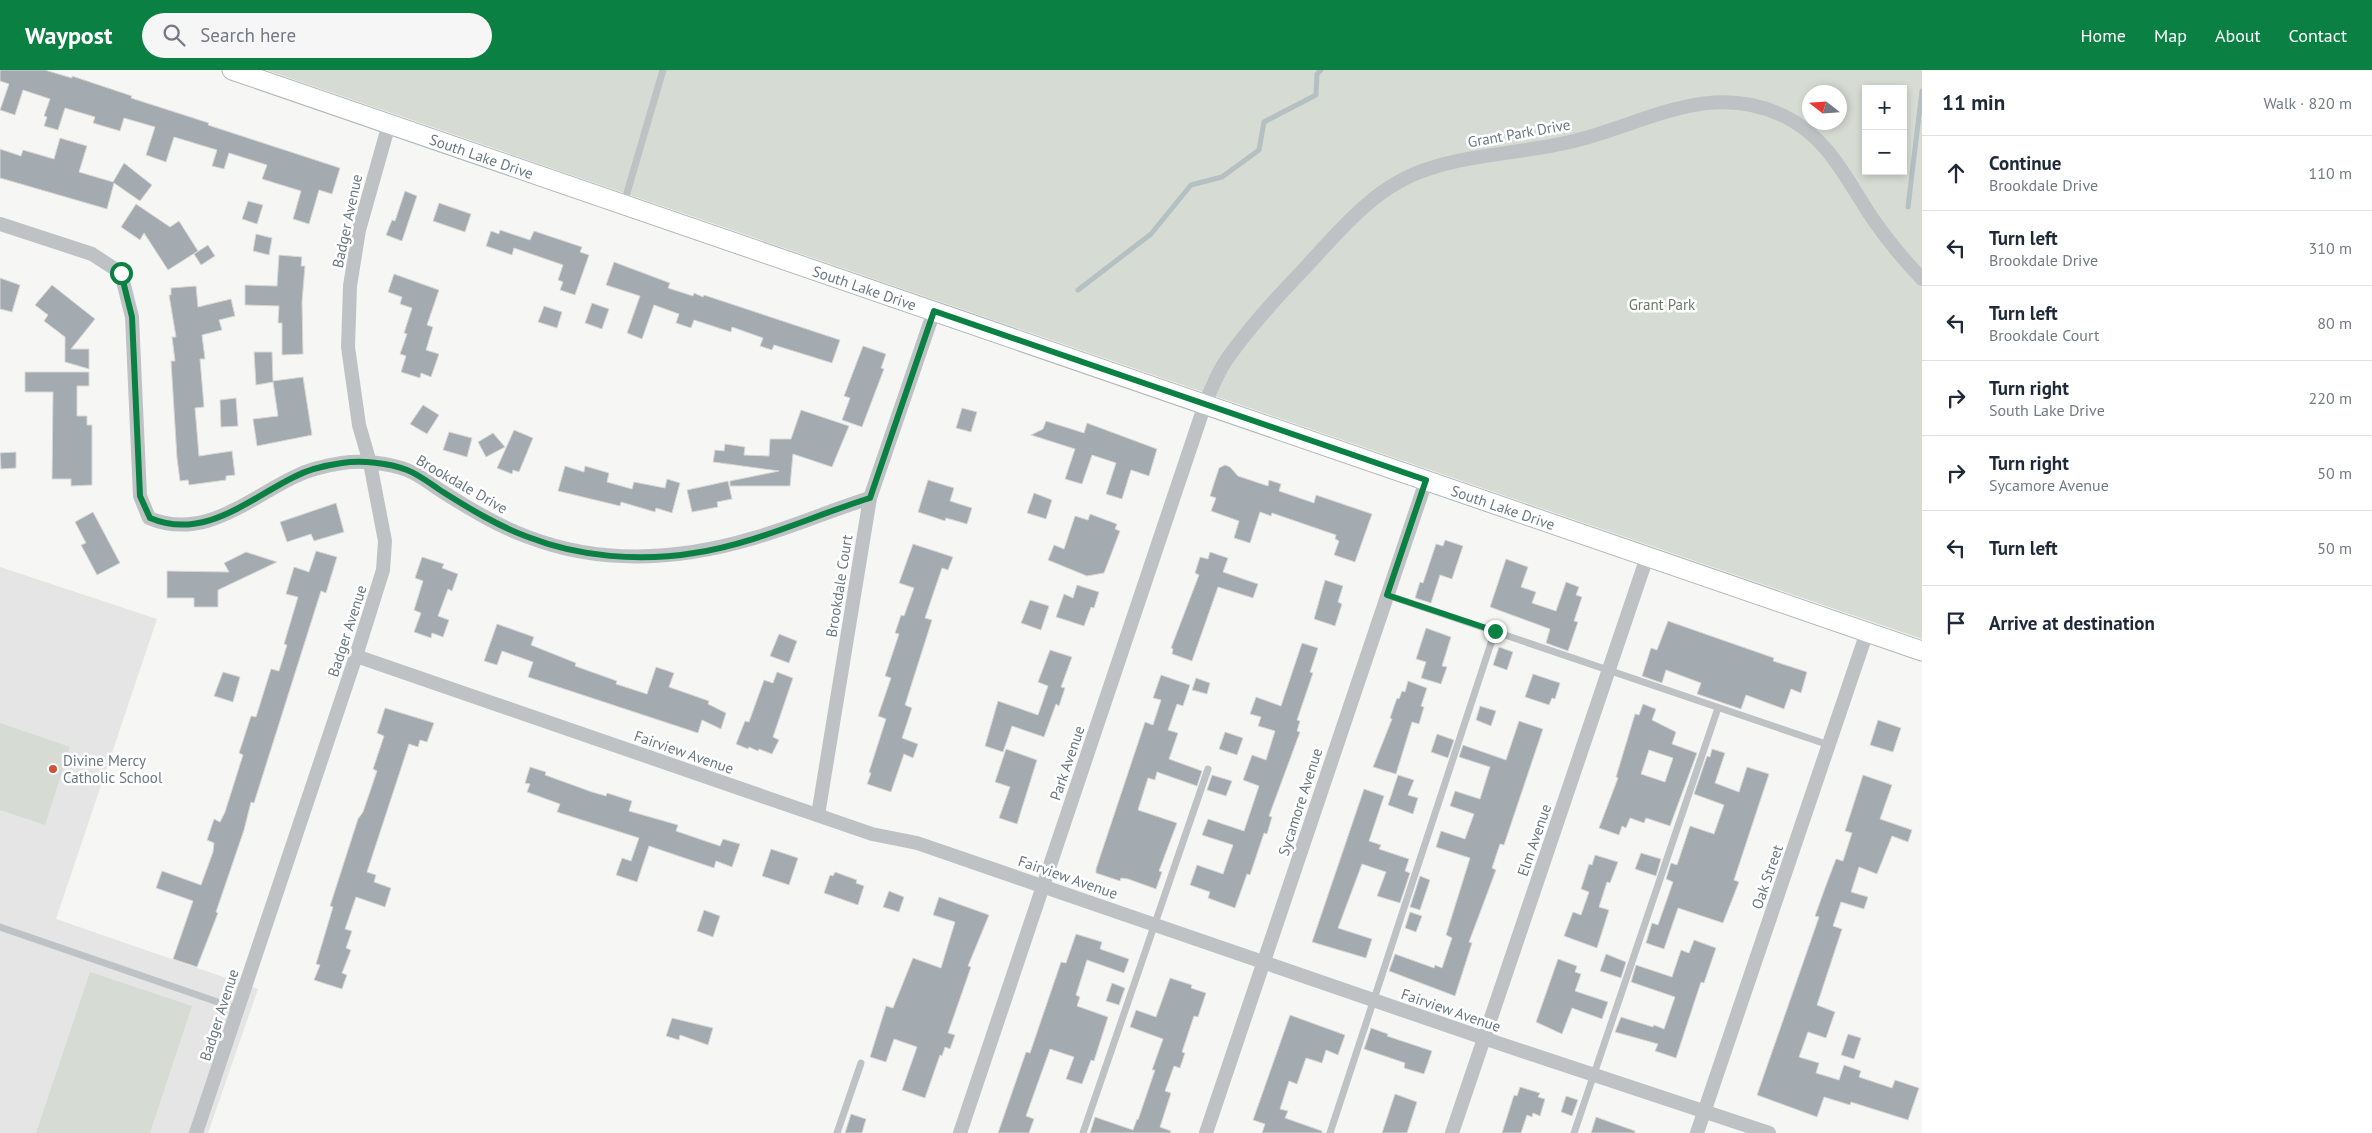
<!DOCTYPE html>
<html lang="en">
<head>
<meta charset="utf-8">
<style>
  :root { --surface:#fff; --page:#f6f6f7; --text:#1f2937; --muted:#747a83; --line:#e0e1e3; --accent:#0b8043 }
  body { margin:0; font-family:"PT Sans",sans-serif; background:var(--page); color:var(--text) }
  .controls { position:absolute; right:15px; top:15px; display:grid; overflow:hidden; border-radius:0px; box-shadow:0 2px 8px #0003 }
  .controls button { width:45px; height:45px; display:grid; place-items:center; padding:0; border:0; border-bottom:1px solid var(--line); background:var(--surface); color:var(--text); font:25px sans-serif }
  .compass { position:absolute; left:1802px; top:15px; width:45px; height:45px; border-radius:50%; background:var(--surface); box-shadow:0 2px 8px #0003; rotate:287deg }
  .stop { position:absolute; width:15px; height:15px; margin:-11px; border:4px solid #0b8043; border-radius:50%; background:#fff }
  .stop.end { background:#0b8043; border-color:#fff; box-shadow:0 1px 5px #0008 }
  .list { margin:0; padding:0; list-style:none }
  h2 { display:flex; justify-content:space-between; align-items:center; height:65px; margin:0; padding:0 20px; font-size:21px }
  h2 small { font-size:16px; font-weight:400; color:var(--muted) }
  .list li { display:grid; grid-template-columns:32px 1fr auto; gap:15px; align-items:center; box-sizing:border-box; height:75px; padding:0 20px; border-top:1px solid var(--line) }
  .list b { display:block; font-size:19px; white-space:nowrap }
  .list p { margin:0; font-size:16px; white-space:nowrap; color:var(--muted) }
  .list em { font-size:16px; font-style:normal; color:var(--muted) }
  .icon { flex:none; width:28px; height:28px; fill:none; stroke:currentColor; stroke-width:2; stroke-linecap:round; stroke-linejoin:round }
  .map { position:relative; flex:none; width:1922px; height:1063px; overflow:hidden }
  header { display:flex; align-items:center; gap:30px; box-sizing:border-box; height:70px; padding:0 25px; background:var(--accent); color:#fff }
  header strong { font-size:24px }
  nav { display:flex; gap:28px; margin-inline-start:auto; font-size:18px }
  .search { width:350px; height:45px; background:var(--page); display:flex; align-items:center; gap:12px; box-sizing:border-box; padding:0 18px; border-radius:28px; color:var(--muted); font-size:19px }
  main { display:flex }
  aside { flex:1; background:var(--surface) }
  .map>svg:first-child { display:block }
  .built { fill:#e4e5e4 }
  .green { fill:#d6dbd3; fill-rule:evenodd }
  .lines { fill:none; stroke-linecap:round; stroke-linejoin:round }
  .stream { stroke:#b5c0c3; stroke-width:5 }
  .building { fill:#a4abb0; stroke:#d8d8d6; fill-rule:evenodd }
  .secondary-casing { stroke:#b1b6b9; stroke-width:21 }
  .lane { stroke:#bec2c5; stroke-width:7 }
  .street { stroke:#bec2c5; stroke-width:14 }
  .secondary { stroke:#fff; stroke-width:19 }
  .route { stroke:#0b8043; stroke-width:6 }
  .poi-dot { fill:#ce533b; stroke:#fff; stroke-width:2 }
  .labels { text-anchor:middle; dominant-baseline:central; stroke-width:5; stroke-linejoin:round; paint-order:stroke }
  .street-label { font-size:15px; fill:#697881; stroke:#fff }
  .park-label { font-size:15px; fill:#6c7967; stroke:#fff }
  .poi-label { font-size:15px; fill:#697881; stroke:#fff; text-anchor:start }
</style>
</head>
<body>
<header>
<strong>Waypost</strong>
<div class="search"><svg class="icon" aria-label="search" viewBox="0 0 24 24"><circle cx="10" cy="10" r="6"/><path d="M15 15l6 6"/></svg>Search here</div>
<nav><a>Home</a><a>Map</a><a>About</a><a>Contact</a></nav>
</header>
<main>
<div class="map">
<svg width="1922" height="1063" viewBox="0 0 1922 1063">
  <rect width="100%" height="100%" fill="#f6f6f4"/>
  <path class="built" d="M0,497L157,549L56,849L258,919L208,1063H0Z"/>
  <g class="green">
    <path d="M266,0H1922V569ZM1866,19H1903V101H1866ZM1810,22H1840V52H1810Z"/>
    <path d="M0,653L70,677L45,755L0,740Z"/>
    <path d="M90,902L192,936L150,1063H36Z"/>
  </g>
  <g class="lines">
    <g class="stream">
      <path d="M1908,137L1922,21"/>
      <path d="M1078,220L1151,164L1191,115L1222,107L1259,80L1264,52L1316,25L1317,4L1321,0"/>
    </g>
  </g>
  <g class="building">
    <path d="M0,0H45L72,8V6L132,26L131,28L209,53L208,55L340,98L332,124L319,120L309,154L293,149L301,121L262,109L267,95L229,83L224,99L212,96L217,80L174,67L166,92L146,85L155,57L124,48L120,61L93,53L95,47L65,38L58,60L44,56L47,47L44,46L50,29L23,20L15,45L0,40L9,14L0,11Z"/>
    <path d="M60,68L87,76L79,102L113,112L124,93L152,115L140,131L114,113L107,139L0,108V79L21,86L23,80L54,89Z"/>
    <path d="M405,121L417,126L402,171L386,165L392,150L395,151Z"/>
    <path d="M248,131L263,135L257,154L242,149Z"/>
    <path d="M439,133L471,144L465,162L433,151Z"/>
    <path d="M136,134L170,157L179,151L198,181L168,200L144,163L140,170L121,157Z"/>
    <path d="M500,160L530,170L534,161L582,177L580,182L589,185L575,225L560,220L563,212L558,210L563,195L514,178L512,185L486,176L491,161L499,164Z"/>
    <path d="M256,164L272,168L269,185L253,181Z"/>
    <path d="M208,175L215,186L201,195L194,184Z"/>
    <path d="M279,185L302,187L301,196H305L302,232L303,284L282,285V253H278L279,236L245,235V215L277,216Z"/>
    <path d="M614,192L670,213L668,218L693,226L694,223L703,227L704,225L840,270L832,293L774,275L772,280L760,276L763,268L732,257L731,262L694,250L691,258L676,253L679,244L654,235L642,269L627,263L640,226L606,215Z"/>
    <path d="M394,204L439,220L427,255L433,257L426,280L439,284L431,307L421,303L420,308L401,302L406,286L400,284L407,264L404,263L412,238L400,234L402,227L388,222Z"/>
    <path d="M0,208L20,215L12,242L0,239Z"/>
    <path d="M52,215L95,249L71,279H89V299L65,292V267L44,251L48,245L35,235Z"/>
    <path d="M196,216L198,237L231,229L235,246L219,250L222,260L202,265L205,289H200L204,337L195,338L199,386L232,381L235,405L226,406V410L189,415L188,410L180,411L177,388L171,291H175L172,267H176L169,225H171V218Z"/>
    <path d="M592,233L609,239L602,259L585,253Z"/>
    <path d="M544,236L562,242L557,258L538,252Z"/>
    <path d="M863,276L886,284L881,298L884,299L862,357L842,350L850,328L844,326Z"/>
    <path d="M254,282H272L273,311L303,307L312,365L257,376L253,349L278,346L273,312L256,315Z"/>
    <path d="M25,302H89V316H77V346H87V355H92V415L71,416V409H52L53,322H25Z"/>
    <path d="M236,328L238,356L221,357L220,330Z"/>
    <path d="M423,335L439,345L427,364L410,354Z"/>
    <path d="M962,338L977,342L971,362L956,358Z"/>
    <path d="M801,340L849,356L832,397L793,384L790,416H730V411L779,401L713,392L715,380L724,381L725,374L745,377L744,385L769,386L770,369H791Z"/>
    <path d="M1046,351L1084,363L1087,353L1157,379L1149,406L1131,400L1122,429L1106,424L1116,393L1092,385L1082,414L1065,409L1075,379L1031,365L1043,359Z"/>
    <path d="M514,360L533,368L519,402L513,400L512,404L497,398Z"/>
    <path d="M449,362L472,368L467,387L443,380Z"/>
    <path d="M493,363L505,377L486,387L478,372Z"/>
    <path d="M16,382V398L1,399L0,383Z"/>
    <path d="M1225,395L1230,397L1238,406L1268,416L1269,410L1281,414L1279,421L1314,433L1316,425L1372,444L1355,492L1334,485L1339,471L1335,469L1336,465L1272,443L1271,446L1260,442L1250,473L1234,468L1239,451L1211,441L1216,428L1210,426L1219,398Z"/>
    <path d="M565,396L584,402L585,396L609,403L607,412L632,419L634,412L665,418L667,409L680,413L672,443L656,438L655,442L621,432L620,436L558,421Z"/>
    <path d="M928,410L954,418L950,431L972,438L967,454L946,448L945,451L918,442Z"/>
    <path d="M728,411L732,429L717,432L718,437L692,442L687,420Z"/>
    <path d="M1034,423L1052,430L1046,449L1027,443Z"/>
    <path d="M336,433L344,462L314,471L311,464L287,472L280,452Z"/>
    <path d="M93,442L120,493L97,505L81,475L86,473L75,452Z"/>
    <path d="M1090,444L1117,454L1115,459L1120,461L1104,503L1087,506L1048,490L1054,475L1064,479L1075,446L1088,450Z"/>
    <path d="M1445,470L1463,476L1452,509L1440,505L1431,533L1415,528L1420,512L1423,513L1436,474L1443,476Z"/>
    <path d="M913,474L953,487L948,500L942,498L925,548L932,550L905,635L912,638L902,668L918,674L913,688L904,684L891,722L867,714L871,703L869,702L886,649L878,646L891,608L885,606L899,564L895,563L901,545L904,546L914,518L899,513Z"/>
    <path d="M316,481L337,487L326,523L321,521L254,733L251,732L244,760L216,842L218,843L197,897L173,889L193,831L156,818L162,801L201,815L213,782L214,773L207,770L214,749L220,752L225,742L243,685L239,683L251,646L256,647L271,599L279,601L287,575L284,574L298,527L286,524L294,497L309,502Z"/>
    <path d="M246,482L277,492L218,520V537H194V528H167V501L229,502L224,493Z"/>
    <path d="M1210,482L1228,488L1223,502L1258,514L1253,528L1218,517L1192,591L1172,584L1173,579L1171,578L1199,505L1195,503L1200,487L1208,489Z"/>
    <path d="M422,487L444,494L442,498L458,504L452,521L448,519L438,546L449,550L443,567L432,563L431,568L414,562L421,543L414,540L423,511L415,508Z"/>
    <path d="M1506,489L1528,497L1521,517L1536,522L1532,533L1556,541L1566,512L1579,517L1576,525L1582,527L1574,551L1578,552L1568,581L1546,573L1550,559L1490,537Z"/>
    <path d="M1325,510L1343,516L1338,532L1342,534L1335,556L1314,549Z"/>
    <path d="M1077,515L1099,522L1094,538L1091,537L1084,556L1056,547L1064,524L1073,528Z"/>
    <path d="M1030,530L1049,536L1041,560L1021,553Z"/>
    <path d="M1668,551L1774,588L1773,591L1807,602L1801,623L1791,619L1784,639L1746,625L1741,639L1697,624L1701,613L1666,600L1662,613L1642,606L1651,578L1657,580Z"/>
    <path d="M497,554L534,567L531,575L576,593L575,596L617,611L616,614L647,624L656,597L674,603L669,617L709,631L708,634L726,643L721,659L702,650L698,663L528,607L533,592L502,581L497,595L484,591Z"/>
    <path d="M1426,558L1451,567L1442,596L1447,597L1441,614L1421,608L1426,592L1416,589Z"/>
    <path d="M779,564L797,571L789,593L770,586Z"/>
    <path d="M1302,573L1318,578L1310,602L1313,603L1297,650L1300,651L1297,661L1300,662L1269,746L1272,747L1267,764L1264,763L1250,805L1247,804L1235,838L1208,828L1210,822L1190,815L1197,795L1223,804L1233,775L1202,765L1208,749L1244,761L1259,716L1243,710L1252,685L1266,690L1275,661L1258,656L1261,647L1250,644L1256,627L1281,636Z"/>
    <path d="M1499,577L1513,582L1507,600L1493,595Z"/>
    <path d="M1050,580L1072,587L1061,617L1065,618L1059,636L1056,634L1044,667L1012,656L1003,682L985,676L998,631L1038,645L1048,616L1038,612Z"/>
    <path d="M223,602L240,607L233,632L214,626Z"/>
    <path d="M777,602L793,608L773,667L779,670L772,684L759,679L758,681L749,677L748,679L736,674L745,651L749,652L764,610L773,613Z"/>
    <path d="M1533,604L1560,613L1555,629L1552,628L1549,635L1525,627Z"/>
    <path d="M1161,605L1190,615L1183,636L1177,634L1168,660L1178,663L1169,689L1202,701L1197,716L1157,702L1155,710L1148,708L1138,740L1177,753L1159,801L1162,802L1156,819L1128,809L1121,808L1120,811L1096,803V799L1145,652L1153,655L1161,630L1153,628Z"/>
    <path d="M1196,608L1210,613L1207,624L1192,620Z"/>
    <path d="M1408,611L1427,618L1421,636L1424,637L1419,654L1412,652L1396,704L1373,697L1392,649L1390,648L1397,628L1399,629L1402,621L1405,622Z"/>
    <path d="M1643,634L1656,639L1652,650L1676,662L1672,674L1697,683L1670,756L1646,748L1644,753L1630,748L1626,758L1622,756L1619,765L1599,758L1618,708L1616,707L1635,644L1639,645ZM1649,680L1673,688L1665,712L1641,704Z"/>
    <path d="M1480,636L1496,641L1491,656L1476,650Z"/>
    <path d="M385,638L434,653L427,672L420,670L418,677L409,674L367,802L376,805L374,812L391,818L385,837L356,827L345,859L352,861L346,878L351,880L342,903L347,905L342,919L314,910L320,895L316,894L333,837L330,836L358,749L363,742L377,701L373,699L384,666L377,663Z"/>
    <path d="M1878,650L1901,658L1893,682L1870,675Z"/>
    <path d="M1519,651L1543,659L1504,775L1500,774L1492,798L1496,800L1469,872L1472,873L1455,926L1389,901L1395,884L1434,898L1435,895L1442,898L1452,868L1446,865L1470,788L1436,777L1441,761L1465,769L1474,744L1450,736L1455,721L1480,729L1490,697L1459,687L1463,675L1506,690Z"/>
    <path d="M1225,662L1243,668L1237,685L1219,679Z"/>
    <path d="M1437,664L1454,670L1448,688L1431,682Z"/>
    <path d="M1006,679L1037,690L1017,754L999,748L1010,717L995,712Z"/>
    <path d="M1712,679L1725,683L1715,713L1739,722L1747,697L1769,704L1734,810L1739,812L1723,853L1678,838L1664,879L1646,873L1652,853L1658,855L1673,812L1666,809L1671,793L1677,795L1690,756L1714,764L1724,735L1694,724L1707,686L1710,687Z"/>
    <path d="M530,697L546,702L545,705L592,722L606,726L607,723L632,731L629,741L678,755L676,761L720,776L723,769L740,774L732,797L716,791L714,798L649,776L637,812L616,805L622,788L631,791L639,768L557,742L560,734L527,722L530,714L525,713Z"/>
    <path d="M1212,705L1232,711L1226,726L1207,720Z"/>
    <path d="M1398,705L1414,710L1408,725L1418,728L1413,744L1388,735Z"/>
    <path d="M1863,705L1892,715L1880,749L1912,760L1908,772L1892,766L1877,804L1859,797L1851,822L1868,827L1864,839L1841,832L1833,856L1842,859L1817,935L1835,942L1826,968L1808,962L1799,987L1819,993L1816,1003L1839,1010L1844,995L1861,1001L1859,1007L1892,1018L1895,1010L1919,1018L1908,1050L1851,1032L1850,1035L1824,1027L1817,1047L1757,1025L1819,847L1815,846L1825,818L1836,789L1843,791L1852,763L1845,761Z"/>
    <path d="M1364,719L1384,726L1369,771L1381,775L1379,779L1409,789L1405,801L1410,803L1400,833L1377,826L1386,802L1362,794L1338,858L1372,869L1366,888L1312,872Z"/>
    <path d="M771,779L798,788L789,815L762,806Z"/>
    <path d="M1641,783L1661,789L1656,806L1635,799Z"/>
    <path d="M1595,785L1618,792L1610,813L1607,812L1599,837L1609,840L1597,878L1564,866L1573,842L1581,845L1589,822L1581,819L1589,794L1592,795Z"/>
    <path d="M835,802L857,810L856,813L864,816L858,835L824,823L830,805L833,806Z"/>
    <path d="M1420,806L1430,810L1420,840L1410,837Z"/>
    <path d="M889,821L904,827L899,842L883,837Z"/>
    <path d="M939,827L989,845L968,896L971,897L948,963L955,965L950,979L945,977L942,986L940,985L925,1028L902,1020L917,977L894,969L886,992L870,987L886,936L893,938L913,888L941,898L955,852L933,845Z"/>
    <path d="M704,840L720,846L713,867L697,861Z"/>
    <path d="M1410,842L1422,846L1416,862L1405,858Z"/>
    <path d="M1076,864L1102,872L1100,879L1129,889L1124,903L1087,890L1076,925L1080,927L1077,936L1108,947L1094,991L1091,990L1082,1014L1066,1009L1074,987L1050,979L1026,1046L1034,1049L1029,1063H998L1026,982L1030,983L1061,892L1066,893Z"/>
    <path d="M1694,870L1716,878L1704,913L1701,912L1676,988L1655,981L1658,974L1615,962L1621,947L1653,957L1654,955L1664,959L1675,927L1631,912L1636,895L1672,907L1681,880L1689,883Z"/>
    <path d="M1606,884L1626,892L1621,908L1600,901Z"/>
    <path d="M1558,889L1577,896L1575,902L1581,904L1575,921L1608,932L1602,949L1572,938L1562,964L1536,952Z"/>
    <path d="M1170,908L1192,915L1191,918L1206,923L1198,947L1194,946L1182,982L1185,983L1180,998L1174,996L1165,1021L1171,1023L1160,1057L1171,1061L1170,1063H1090L1095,1047L1133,1060L1137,1049L1138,1050L1155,1000H1152L1163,969L1130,957L1136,940L1156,947Z"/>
    <path d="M1112,913L1125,918L1119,935L1106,931Z"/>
    <path d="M1290,945L1345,965L1338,985L1326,980L1322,993L1306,988L1297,1014L1289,1011L1280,1039L1288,1041L1285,1048L1322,1061V1063H1262L1265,1054L1253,1050Z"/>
    <path d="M672,948L713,958L708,975L680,965L679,970L666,966Z"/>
    <path d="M1371,958L1388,964L1387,966L1432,981L1424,1004L1404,998L1405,993L1364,979Z"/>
    <path d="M1848,964L1861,968L1854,989L1841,985Z"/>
    <path d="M1520,1017L1540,1023L1538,1027L1545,1029L1540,1046L1533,1043L1532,1047L1527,1045L1521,1063H1502L1514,1025L1517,1026Z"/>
    <path d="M1395,1024L1417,1032L1407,1063H1382Z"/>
    <path d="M1566,1026L1578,1030L1572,1046L1561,1042Z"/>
    <path d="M851,1044L866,1049L862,1063H845Z"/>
    <path d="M1596,1047L1635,1061V1063H1591Z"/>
  </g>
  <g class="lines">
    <defs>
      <g id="secondary">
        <path id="s1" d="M232,0L1922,581"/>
      </g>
    </defs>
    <use href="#secondary" class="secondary-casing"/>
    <g class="lane">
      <path d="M624,133L663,0"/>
      <path d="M1387,525L1829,675"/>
      <path d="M0,857L238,939"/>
      <path d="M837,1063L861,993"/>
      <path d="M1083,1063L1208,699"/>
      <path d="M1330,1063L1495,561"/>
      <path d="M1574,1063L1718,638"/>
    </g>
    <g class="street">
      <path d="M0,154L92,184L121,203L132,247L140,426L149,448C204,471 248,429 294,407C308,400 328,395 342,393C362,390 389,393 407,400C420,405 432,415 443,422C470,439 498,456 528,467C601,495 680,490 754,468C793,457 831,440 870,428"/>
      <path d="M356,586L872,764L917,773L1501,974L1769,1063"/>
      <path d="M818,745L870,428L934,241"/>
      <path d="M196,1063L356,586L383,500L385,471L370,393L359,355L348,277L350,216L359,160L389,54"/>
      <path d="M960,1063L1205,334C1211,319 1218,302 1227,289C1250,256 1277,227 1305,198C1340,160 1376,115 1428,99C1479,82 1534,83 1585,68C1653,49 1714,12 1784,46C1830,68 1848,113 1875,152C1889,172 1905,191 1922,209"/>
      <path d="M1206,1063L1426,411"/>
      <path d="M1452,1063L1647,487"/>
      <path d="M1697,1063L1867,562"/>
    </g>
    <use href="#secondary" class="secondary"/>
  </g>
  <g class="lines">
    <path class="route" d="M121,203L132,247L140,426L150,448C204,471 249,429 294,407C307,400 328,395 342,393C362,390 389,393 407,400C420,405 432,415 443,422C470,439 498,456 528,467C579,487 640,492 694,483C755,474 812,446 870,428L934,241L1426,410L1387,525L1495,561"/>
  </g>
  <circle class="poi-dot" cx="53" cy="699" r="5"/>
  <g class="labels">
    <g class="street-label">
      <text transform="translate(1519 63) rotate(-10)">Grant Park Drive</text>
      <text stroke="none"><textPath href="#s1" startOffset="264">South Lake Drive</textPath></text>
      <text transform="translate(347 151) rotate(-78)">Badger Avenue</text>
      <text stroke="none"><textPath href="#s1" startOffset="669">South Lake Drive</textPath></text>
      <text transform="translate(462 414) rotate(30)">Brookdale Drive</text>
      <text stroke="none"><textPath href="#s1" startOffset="1344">South Lake Drive</textPath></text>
      <text transform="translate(839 516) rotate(-81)">Brookdale Court</text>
      <text transform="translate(347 561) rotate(-72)">Badger Avenue</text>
      <text transform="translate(684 682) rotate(19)">Fairview Avenue</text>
      <text transform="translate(1067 693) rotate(-71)">Park Avenue</text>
      <text transform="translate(1300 732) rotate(-72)">Sycamore Avenue</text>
      <text transform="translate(1534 770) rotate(-71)">Elm Avenue</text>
      <text transform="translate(1068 807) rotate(19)">Fairview Avenue</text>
      <text transform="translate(1767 807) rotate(-71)">Oak Street</text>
      <text transform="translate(1451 940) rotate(19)">Fairview Avenue</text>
      <text transform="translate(219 945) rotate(-72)">Badger Avenue</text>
    </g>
    <g class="park-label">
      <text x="1662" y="234">Grant Park</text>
    </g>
    <g class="poi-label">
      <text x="63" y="690">Divine Mercy<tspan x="63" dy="17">Catholic School</tspan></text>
    </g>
  </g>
</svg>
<div class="controls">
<button>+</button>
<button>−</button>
</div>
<svg class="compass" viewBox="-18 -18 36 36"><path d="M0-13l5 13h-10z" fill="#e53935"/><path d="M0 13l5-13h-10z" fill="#747a83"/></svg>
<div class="stop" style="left:121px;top:203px"></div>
<div class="stop end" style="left:1495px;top:561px"></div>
</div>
<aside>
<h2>11 min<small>Walk · 820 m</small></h2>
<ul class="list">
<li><svg class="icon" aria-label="ahead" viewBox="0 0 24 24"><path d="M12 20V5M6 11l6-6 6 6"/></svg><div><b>Continue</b><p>Brookdale Drive</p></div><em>110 m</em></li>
<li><svg class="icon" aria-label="left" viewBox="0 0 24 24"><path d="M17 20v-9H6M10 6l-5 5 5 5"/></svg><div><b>Turn left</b><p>Brookdale Drive</p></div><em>310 m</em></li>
<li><svg class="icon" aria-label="left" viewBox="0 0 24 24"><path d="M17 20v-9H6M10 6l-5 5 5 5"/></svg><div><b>Turn left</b><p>Brookdale Court</p></div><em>80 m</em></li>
<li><svg class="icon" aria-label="right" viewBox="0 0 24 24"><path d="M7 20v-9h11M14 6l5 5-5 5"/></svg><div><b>Turn right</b><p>South Lake Drive</p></div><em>220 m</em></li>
<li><svg class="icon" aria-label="right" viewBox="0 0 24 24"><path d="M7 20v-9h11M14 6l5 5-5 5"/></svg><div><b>Turn right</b><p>Sycamore Avenue</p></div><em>50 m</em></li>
<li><svg class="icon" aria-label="left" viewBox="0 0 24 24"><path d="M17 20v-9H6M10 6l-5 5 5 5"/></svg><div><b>Turn left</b></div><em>50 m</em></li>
<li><svg class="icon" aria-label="arrive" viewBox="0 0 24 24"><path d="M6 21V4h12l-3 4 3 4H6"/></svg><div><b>Arrive at destination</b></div></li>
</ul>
</aside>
</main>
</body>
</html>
